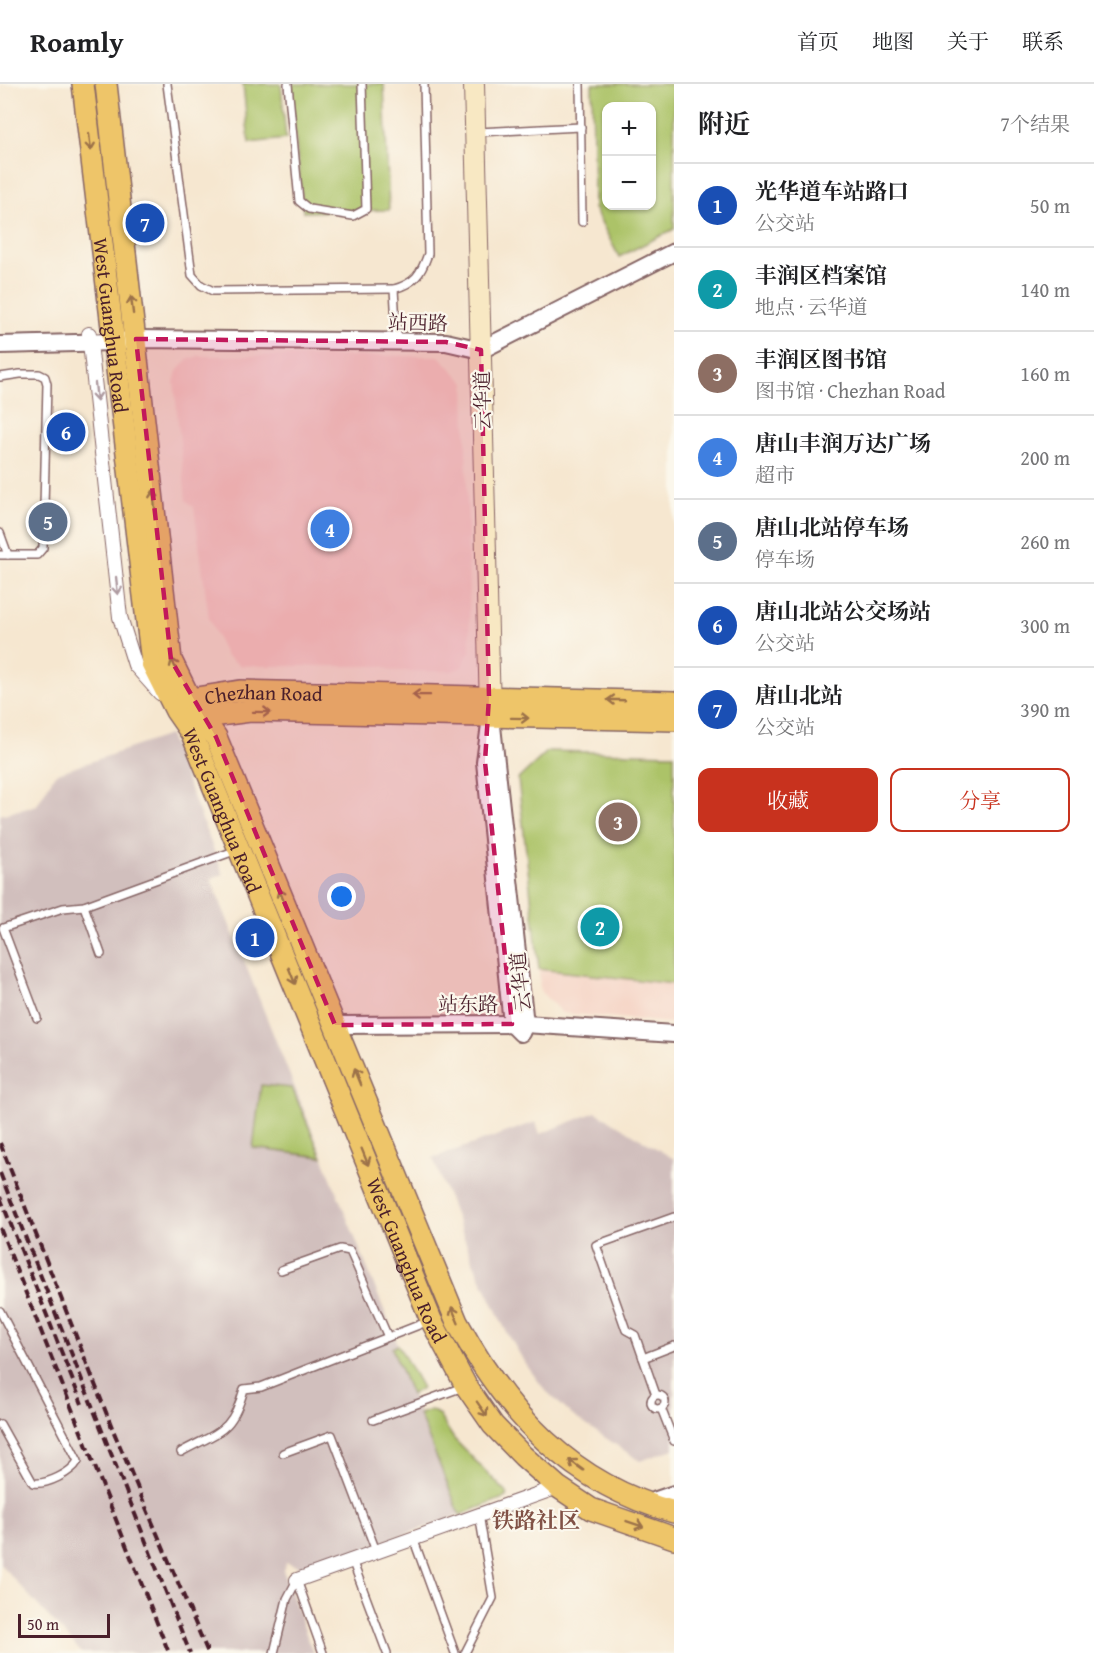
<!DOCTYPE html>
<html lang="zh">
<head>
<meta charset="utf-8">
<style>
  :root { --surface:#fff; --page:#f6f6f6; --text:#202124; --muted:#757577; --line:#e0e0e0; --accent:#c8321e }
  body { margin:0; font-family:"Gentium Book Plus","Noto Serif SC",serif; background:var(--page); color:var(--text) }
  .controls { position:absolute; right:18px; top:18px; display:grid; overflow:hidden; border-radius:12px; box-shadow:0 2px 4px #0004 }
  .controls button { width:54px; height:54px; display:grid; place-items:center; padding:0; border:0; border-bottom:2px solid var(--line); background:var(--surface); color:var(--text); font:30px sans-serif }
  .scale { position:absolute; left:18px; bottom:15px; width:92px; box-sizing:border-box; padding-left:6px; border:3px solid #4a1f2b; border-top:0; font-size:16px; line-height:21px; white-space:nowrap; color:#4a1f2b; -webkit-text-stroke:4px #fbf7ec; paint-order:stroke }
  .you { position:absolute; left:342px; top:813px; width:21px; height:21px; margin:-15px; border:4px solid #fff; border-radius:50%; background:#1a73e8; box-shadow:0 0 0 9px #1a73e833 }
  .badge { display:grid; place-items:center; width:39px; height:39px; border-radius:50%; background:var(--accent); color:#fff; font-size:20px; font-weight:700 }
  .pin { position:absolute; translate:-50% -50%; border:3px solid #fff; box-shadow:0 2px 6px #0006 }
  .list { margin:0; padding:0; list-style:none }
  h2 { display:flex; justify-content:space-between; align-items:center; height:78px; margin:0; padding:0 24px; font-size:26px }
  h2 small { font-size:20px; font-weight:400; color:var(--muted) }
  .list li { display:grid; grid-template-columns:39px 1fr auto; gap:18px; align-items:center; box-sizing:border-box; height:84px; padding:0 24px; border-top:2px solid var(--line) }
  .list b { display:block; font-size:22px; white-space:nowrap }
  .list p { margin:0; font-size:20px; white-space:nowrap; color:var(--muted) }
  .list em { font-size:20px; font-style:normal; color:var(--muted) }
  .actions { display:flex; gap:12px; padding:18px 24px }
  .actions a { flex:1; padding:14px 0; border:2px solid var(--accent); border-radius:12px; text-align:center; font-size:21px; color:var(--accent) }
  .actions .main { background:var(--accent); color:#fff }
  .map { position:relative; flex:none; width:674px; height:1569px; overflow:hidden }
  header { display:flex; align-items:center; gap:36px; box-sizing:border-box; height:84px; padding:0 30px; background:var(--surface); border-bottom:2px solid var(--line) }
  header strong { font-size:28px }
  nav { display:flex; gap:33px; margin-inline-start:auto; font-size:21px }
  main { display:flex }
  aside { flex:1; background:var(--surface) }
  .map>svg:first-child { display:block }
  .built { fill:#f5d2c3 }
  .industrial { fill:#d1bfbd }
  .green { fill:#acc368; stroke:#7b714a; stroke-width:1.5; fill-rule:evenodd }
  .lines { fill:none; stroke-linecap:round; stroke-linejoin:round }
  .service-casing { stroke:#866565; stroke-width:10 }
  .minor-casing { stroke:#866565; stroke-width:16 }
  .tertiary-casing { stroke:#866565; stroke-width:20 }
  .secondary-casing { stroke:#866565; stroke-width:22 }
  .primary-casing { stroke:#866565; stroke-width:24 }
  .service { stroke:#fff; stroke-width:7 }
  .minor { stroke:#fff; stroke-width:14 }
  .tertiary { stroke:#fff; stroke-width:16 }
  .secondary { stroke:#f8e8c3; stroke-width:20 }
  .primary { stroke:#eec569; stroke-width:21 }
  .rail { stroke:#4a1f2b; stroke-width:4; stroke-dasharray:9 4.5; stroke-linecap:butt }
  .oneway { stroke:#9c724a }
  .oneway2 { stroke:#ae9aa0 }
  .marked { fill:#c2185b; fill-opacity:0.2; stroke:#c2185b; stroke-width:4.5; stroke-dasharray:12 8; stroke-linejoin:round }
  .labels { text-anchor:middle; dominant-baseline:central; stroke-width:4.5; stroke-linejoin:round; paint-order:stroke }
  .street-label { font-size:20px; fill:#4a1f2b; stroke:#fbf7ec }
  .quarter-label { font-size:22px; font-weight:bold; fill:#815246; stroke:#fbf7ec }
</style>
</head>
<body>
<header>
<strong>Roamly</strong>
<nav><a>首页</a><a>地图</a><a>关于</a><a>联系</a></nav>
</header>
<main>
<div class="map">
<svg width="674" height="1569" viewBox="0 0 674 1569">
  <rect width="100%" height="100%" fill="#fbf7ec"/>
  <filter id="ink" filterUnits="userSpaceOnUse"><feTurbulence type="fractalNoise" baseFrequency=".0167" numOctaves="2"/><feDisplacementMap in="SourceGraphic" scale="12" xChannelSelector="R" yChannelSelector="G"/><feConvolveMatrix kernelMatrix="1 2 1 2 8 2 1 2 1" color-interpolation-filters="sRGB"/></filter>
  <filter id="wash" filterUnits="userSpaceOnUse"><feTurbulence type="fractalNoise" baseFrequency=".008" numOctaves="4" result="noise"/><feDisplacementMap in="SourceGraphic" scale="24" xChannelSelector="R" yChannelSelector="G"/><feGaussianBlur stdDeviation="1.35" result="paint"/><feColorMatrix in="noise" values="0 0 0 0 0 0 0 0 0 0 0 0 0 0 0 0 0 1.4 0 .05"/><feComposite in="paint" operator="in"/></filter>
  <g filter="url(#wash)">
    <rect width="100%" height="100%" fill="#f6e7d0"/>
    <g class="built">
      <path d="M198,272H439L465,299L470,567L462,583L452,587H392L383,582H241L225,571L209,534L194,423L186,416L174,298L177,287L187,276Z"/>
      <path d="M539,885L674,900V939L562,929L540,907Z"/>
    </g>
    <g class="industrial">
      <path d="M169,651L223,790L211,795L398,1261L393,1264L460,1431L305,1485L286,1478L283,1486L313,1569H82L0,1480V731L37,721L55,690Z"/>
      <path d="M596,1028L674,1075V1365L640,1377L573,1332L544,1305L525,1279L505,1245L475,1182L433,1074L536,1038L540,1050Z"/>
    </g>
    <g class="green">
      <path d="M243,0H281L286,55L249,59Z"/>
      <path d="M290,0H384L389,126L303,128Z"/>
      <path d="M592,0H674V145L619,173L594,124ZM606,22H652V122H606Z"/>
      <path d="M548,667L674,670V900L539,885L518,695Z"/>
      <path d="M261,1001L292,1004L322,1073L253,1064Z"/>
      <path d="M398,1261L422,1304L411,1311L392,1264Z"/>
      <path d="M431,1326L438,1330L454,1355L507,1409L506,1413L460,1431L419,1330Z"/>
    </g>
  </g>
  <g filter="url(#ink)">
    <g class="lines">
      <defs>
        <g id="service">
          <path d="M167,0L192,191L201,201L213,207L394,205"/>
          <path d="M288,0L299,117L309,125L353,132L366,125L362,0"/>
          <path d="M580,0L582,138"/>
          <path d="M478,48L581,43"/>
          <path d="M397,257L394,205C415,199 421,190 428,170L424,0"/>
          <path d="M0,293L20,290H39L45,293L47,300L43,464L37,471H0"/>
          <path d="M0,449L8,471"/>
          <path d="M84,822L101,870"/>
          <path d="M37,934L3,844L63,824L84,822L237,766"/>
          <path d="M281,1186L340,1165L350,1167L388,1253"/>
          <path d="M0,1227L78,1377C71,1389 47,1401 33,1399L0,1340"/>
          <path d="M643,1274L674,1262"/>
          <path d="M656,1311L635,1251L626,1246L596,1161L674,1133"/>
          <circle cx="658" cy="1318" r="7"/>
          <path d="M661,1324L674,1357"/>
          <path d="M373,1336L463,1303"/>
          <path d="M181,1368C219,1347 232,1349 244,1305L261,1303L429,1237"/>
          <path d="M283,1369L332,1351L376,1467"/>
          <path d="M413,1454L455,1569"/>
          <path d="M352,1476L387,1569"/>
          <path d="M297,1496L323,1569"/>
          <path d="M274,1569L287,1515L297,1496"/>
          <path d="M465,1569L493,1514L479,1430"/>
        </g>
        <g id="minor">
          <path d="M89,250L120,533L135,581L160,609"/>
          <path d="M297,1496L558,1403"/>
        </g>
        <g id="tertiary">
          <path d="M0,261L114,258L136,255L446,258L481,266L674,168"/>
          <path d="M491,633L525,940L521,949L512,940L485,678Z"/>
          <path d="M335,941L525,940L674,950"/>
          <path d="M645,1420L674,1410"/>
        </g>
        <path id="secondary" d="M474,0L490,627"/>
        <g id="primary">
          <path id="s1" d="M83,0L152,579L176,627L192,650L431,1236L466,1302L493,1341L523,1372L558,1403L591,1425L674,1454"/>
          <path d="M106,0L171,576L190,615L216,653L457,1238C507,1330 571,1400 674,1428"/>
          <path id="s2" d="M181,623L190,615L240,607L674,618"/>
          <path d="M192,631L204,633L250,627L674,636"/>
        </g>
      </defs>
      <use href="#service" class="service-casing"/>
      <use href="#minor" class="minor-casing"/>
      <use href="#tertiary" class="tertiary-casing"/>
      <use href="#secondary" class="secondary-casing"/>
      <use href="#primary" class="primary-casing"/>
      <use href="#service" class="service"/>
      <use href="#minor" class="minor"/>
      <use href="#tertiary" class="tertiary"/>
      <use href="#secondary" class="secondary"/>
      <use href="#primary" class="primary"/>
      <g class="rail">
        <path d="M0,1059L113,1346L208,1569"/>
        <path d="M0,1089L190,1569"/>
        <path d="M0,1113L82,1320"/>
        <path d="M0,1144L169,1569"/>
      </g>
    </g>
    <defs><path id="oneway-shaft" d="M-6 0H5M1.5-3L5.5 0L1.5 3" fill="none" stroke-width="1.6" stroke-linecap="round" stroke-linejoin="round" transform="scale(1.5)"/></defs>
    <g class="oneway">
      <use href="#oneway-shaft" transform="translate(90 58) rotate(83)"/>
      <use href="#oneway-shaft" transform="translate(132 221) rotate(-97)"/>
      <use href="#oneway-shaft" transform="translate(154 415) rotate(-96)"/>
      <use href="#oneway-shaft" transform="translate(175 583) rotate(-113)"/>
      <use href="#oneway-shaft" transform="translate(421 611) rotate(-179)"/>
      <use href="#oneway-shaft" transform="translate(616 616) rotate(-178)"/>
      <use href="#oneway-shaft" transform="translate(262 628) rotate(1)"/>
      <use href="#oneway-shaft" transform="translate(520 634) rotate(1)"/>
      <use href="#oneway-shaft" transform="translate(282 813) rotate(-112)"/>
      <use href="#oneway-shaft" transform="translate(292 892) rotate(68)"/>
      <use href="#oneway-shaft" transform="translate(357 993) rotate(-112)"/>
      <use href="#oneway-shaft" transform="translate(365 1073) rotate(68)"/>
      <use href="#oneway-shaft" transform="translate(455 1231) rotate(-113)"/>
      <use href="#oneway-shaft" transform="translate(482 1325) rotate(55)"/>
      <use href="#oneway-shaft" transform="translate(576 1381) rotate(-144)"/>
      <use href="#oneway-shaft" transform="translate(635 1440) rotate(19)"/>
    </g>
    <g class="oneway2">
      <use href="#oneway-shaft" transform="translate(96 308) rotate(84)"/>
      <use href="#oneway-shaft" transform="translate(117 502) rotate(84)"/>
    </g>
  </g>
  <path class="marked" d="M136,255L446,258L481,266L489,613L485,678L512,940L335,941L216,653L171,576Z"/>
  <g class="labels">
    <g class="street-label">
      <text transform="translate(418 238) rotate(2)">站西路</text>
      <text stroke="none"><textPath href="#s1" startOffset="243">West Guanghua Road</textPath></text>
      <text transform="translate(482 317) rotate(-91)">云华道</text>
      <text stroke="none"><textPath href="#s2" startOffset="86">Chezhan Road</textPath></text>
      <text stroke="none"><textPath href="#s1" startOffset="747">West Guanghua Road</textPath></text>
      <text transform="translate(520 898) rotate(-96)">云华道</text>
      <text x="468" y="919">站东路</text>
      <text stroke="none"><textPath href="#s1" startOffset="1233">West Guanghua Road</textPath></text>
    </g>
    <g class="quarter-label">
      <text x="536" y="1436">铁路社区</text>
    </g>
  </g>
</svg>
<div class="controls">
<button>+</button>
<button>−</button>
</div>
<div class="scale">50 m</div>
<div class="you"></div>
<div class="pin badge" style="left:255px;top:854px;background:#1a4fb4">1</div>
<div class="pin badge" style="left:600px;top:843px;background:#0f9aa8">2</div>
<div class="pin badge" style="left:618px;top:738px;background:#8d6e63">3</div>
<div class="pin badge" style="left:330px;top:445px;background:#3f7fe0">4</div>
<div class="pin badge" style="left:48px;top:438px;background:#5c6f8a">5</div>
<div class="pin badge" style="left:66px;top:348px;background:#1a4fb4">6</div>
<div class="pin badge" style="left:145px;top:139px;background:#1a4fb4">7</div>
</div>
<aside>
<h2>附近<small>7个结果</small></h2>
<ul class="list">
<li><span class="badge" style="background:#1a4fb4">1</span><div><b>光华道车站路口</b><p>公交站</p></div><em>50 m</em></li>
<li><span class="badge" style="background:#0f9aa8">2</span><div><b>丰润区档案馆</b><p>地点 · 云华道</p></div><em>140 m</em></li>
<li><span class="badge" style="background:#8d6e63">3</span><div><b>丰润区图书馆</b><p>图书馆 · Chezhan Road</p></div><em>160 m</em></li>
<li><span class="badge" style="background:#3f7fe0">4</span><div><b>唐山丰润万达广场</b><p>超市</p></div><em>200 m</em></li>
<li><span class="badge" style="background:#5c6f8a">5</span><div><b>唐山北站停车场</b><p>停车场</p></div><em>260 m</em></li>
<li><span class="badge" style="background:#1a4fb4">6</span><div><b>唐山北站公交场站</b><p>公交站</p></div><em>300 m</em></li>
<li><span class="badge" style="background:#1a4fb4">7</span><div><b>唐山北站</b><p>公交站</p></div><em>390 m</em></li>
</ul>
<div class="actions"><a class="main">收藏</a><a>分享</a></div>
</aside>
</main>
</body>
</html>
